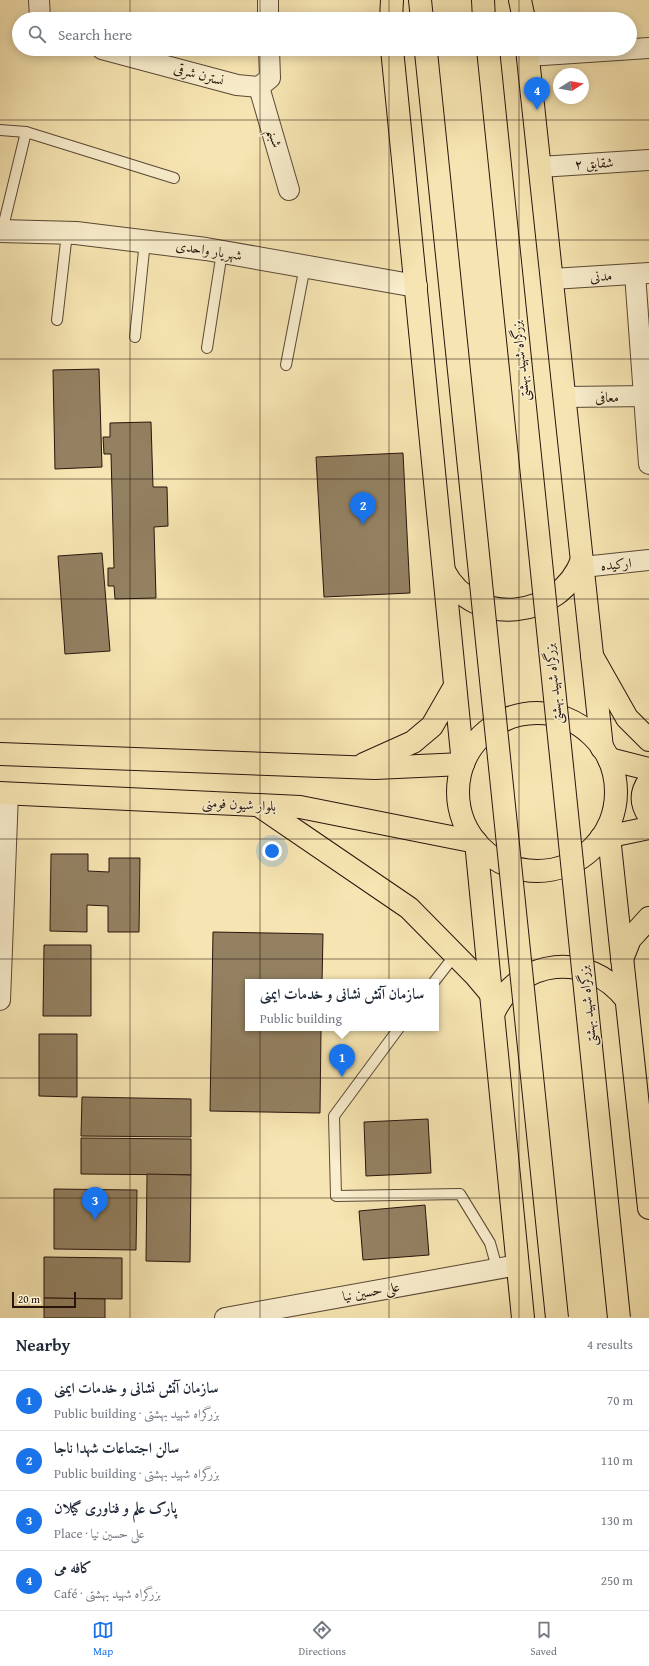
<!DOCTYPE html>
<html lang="en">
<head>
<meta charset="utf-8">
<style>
  :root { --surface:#fff; --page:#f2f2f3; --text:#1f2937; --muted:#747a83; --line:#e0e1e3; --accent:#1a73e8 }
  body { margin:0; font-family:"Gentium Book Plus",Amiri,serif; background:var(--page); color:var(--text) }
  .compass { position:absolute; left:553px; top:68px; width:36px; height:36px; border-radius:50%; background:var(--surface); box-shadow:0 2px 10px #0003; rotate:79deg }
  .scale { position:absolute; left:12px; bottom:10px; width:64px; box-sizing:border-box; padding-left:4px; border:2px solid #27150c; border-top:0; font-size:11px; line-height:14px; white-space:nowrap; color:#27150c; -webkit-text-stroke:3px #f9eecd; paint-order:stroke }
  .you { position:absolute; left:272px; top:851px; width:14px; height:14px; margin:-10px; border:3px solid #fff; border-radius:50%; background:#1a73e8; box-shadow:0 0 0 6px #1a73e833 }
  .badge { display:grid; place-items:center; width:26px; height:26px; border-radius:50%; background:var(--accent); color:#fff; font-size:13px; font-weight:700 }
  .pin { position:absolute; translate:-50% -33px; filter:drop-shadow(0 1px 2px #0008) }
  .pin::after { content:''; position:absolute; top:21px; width:14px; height:12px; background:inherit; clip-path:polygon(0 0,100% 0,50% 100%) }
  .popup { position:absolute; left:245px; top:979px; width:194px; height:52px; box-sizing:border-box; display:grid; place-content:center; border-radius:0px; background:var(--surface); filter:drop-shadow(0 1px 3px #0005); font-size:13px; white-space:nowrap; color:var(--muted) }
  .popup b { font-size:15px; color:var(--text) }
  .popup::after { content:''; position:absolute; left:50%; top:100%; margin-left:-8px; border:8px solid transparent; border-top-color:var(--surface) }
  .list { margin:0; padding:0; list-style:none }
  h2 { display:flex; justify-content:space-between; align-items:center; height:52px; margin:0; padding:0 16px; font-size:17px }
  h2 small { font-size:13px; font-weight:400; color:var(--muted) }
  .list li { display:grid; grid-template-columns:26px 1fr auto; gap:12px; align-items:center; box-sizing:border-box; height:60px; padding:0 16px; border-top:1px solid var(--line) }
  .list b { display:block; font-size:15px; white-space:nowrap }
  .list p { margin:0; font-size:13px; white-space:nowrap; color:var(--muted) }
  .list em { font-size:13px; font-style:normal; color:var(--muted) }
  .icon { flex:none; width:22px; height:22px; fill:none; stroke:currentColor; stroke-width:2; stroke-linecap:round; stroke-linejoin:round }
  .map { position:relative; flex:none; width:649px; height:1318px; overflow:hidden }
  .search { position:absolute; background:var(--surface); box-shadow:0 2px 10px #0003; left:12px; right:12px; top:12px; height:44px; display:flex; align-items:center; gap:10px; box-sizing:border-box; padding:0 14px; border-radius:22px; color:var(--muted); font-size:15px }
  .sheet { height:292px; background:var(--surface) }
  nav { display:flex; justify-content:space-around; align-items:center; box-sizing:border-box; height:56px; border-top:1px solid var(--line); background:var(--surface); font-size:11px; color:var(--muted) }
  nav a { display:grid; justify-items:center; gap:2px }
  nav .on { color:var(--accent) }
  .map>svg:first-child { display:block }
  .building { fill:#938162; stroke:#27150c }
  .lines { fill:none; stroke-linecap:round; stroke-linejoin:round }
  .service-casing { stroke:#5b4936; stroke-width:12 }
  .minor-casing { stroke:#5b4936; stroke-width:22 }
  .tertiary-casing { stroke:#5b4936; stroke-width:24 }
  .primary-casing { stroke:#27150c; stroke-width:24 }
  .trunk-casing { stroke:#27150c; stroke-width:24 }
  .service { stroke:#f9eecd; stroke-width:10 }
  .minor { stroke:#f9eecd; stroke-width:20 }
  .tertiary { stroke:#f9eecd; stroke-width:22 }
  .primary { stroke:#f6e5b2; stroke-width:22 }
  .trunk { stroke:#f6e5b2; stroke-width:22 }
  .trunk-bridge-casing { stroke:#27150c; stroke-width:24; stroke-linecap:butt }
  .trunk-bridge { stroke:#f6e5b2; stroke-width:22 }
  .grid { fill:none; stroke:#27150c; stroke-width:1; stroke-opacity:0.55 }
  .labels { text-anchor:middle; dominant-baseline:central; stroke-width:3; stroke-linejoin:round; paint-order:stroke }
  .street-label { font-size:14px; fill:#27150c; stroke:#f9eecd }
</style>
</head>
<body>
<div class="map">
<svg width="649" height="1318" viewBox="0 0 649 1318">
  <rect width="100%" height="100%" fill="#f6e5b2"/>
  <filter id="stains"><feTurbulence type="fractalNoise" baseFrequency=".005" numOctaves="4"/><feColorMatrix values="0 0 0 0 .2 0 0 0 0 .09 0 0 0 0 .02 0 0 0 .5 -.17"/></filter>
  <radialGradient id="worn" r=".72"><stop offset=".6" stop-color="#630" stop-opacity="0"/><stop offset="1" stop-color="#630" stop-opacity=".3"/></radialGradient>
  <g class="building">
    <path d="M99,369L102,467L55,469L53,370Z"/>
    <path d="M151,422L153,487H167L168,526L154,527L156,598L115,599L114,586H108V568H114L111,454H104L103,437H110V423Z"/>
    <path d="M403,453L410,593L324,597L316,457Z"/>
    <path d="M102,553L110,651L65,654L58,556Z"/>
    <path d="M51,854H88V871L109,872V858H140L139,932H108V906L87,905V932L50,931Z"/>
    <path d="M213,932L323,934L322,982H248V1028H321L320,1113L210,1111Z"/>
    <path d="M44,945H91V1016H43Z"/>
    <path d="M39,1034H77V1097L39,1096Z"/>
    <path d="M82,1097L191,1099V1137L81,1136Z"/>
    <path d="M428,1119L431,1173L366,1176L364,1122Z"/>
    <path d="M81,1138L191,1139V1175L81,1174Z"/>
    <path d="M147,1174L191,1175L190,1262L146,1261Z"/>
    <path d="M54,1189L137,1190L136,1250L54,1249Z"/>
    <path d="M425,1205L429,1255L363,1260L359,1211Z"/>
    <path d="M44,1257L122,1258V1299L44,1298Z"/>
    <path d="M44,1298L105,1299V1318H44Z"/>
  </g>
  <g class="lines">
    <defs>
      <g id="service">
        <path d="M0,130L26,132L174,178"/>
        <path d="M2,231L26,132"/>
        <path d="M57,320L67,233"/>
        <path d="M135,337L145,241"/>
        <path d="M207,348L222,252"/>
        <path d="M286,365L305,266"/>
        <path d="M434,982L455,955"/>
        <path d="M399,1028L334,1116L336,1196L460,1194L490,1243L497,1268"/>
      </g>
      <g id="minor">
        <path d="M39,0L40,19"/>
        <path d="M268,0V19"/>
        <path d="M102,49L237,85L259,87L270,78L269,49"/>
        <path d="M528,56L649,48"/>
        <path d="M259,87L289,190"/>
        <path d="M540,167L649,160"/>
        <path d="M635,274L649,464"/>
        <path d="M552,279L649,273"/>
        <path d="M565,397L649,396"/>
        <path d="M583,567L649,560"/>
        <path d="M0,1000L8,793"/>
        <path d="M225,1318L518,1265"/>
      </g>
      <path id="tertiary" d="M0,231L76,233L206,249L416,286"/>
      <g id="primary">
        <path d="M592,656L627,718L649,740"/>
        <path d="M0,754L375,768L463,764"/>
        <path d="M609,759L649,769"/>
        <path d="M364,764L413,742L432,726L455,686"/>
        <path d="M649,781C640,793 641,804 649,816"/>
        <path d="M0,793L300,807L476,842"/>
        <path d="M258,805L409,908L475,975L491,994"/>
        <path d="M601,838L649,828"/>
        <path d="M622,959L630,939L649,918"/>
      </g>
      <g id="trunk">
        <path d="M420,0L422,19"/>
        <path d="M483,0L484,19"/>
        <path d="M520,0L524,19"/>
        <path d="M391,19L392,0"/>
        <path d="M392,49L463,764"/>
        <path d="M527,49L602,748"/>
        <path d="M444,571C474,629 560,619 582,560"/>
        <circle cx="537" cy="792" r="79"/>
        <path d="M608,827L649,1208"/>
        <path d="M476,842L523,1318"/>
        <path d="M493,1014C519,957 588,951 626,999"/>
      </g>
    </defs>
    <use href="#service" class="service-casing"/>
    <use href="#minor" class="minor-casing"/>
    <use href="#tertiary" class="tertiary-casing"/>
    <use href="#primary" class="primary-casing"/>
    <use href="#trunk" class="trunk-casing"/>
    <use href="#service" class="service"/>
    <use href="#minor" class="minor"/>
    <use href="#tertiary" class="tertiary"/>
    <use href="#primary" class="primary"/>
    <use href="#trunk" class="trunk"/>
    <defs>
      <g id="trunk-bridge">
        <path d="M488,49L619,1318"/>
        <path d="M426,52L557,1318"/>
      </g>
    </defs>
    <use href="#trunk-bridge" class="trunk-bridge-casing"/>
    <use href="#trunk-bridge" class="trunk-bridge"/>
  </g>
  <path class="grid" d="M130,0V19M260,0V19M389,0V19M519,0V19M130,49V1318M260,49V1318M389,49V1318M519,49V1318M0,120H649M0,240H649M0,359H649M0,479H649M0,599H649M0,719H649M0,839H649M0,959H649M0,1078H649M0,1198H649"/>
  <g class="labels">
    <g class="street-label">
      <text transform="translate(199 74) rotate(15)">نسترن شرقی</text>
      <text transform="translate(275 138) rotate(72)">شبنم</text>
      <text transform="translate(594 163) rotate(-3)">شقایق ۲</text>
      <text transform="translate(209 250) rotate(9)">شهریار واحدی</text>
      <text transform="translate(601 276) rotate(-4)">مدنی</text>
      <text transform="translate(520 361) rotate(-96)">بزرگراه شهید بهشتی</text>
      <text transform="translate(607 397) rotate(-1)">معافی</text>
      <text transform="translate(616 564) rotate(-6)">ارکیده</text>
      <text transform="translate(553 684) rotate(-96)">بزرگراه شهید بهشتی</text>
      <text transform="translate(239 804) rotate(3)">بلوار شیون فومنی</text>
      <text transform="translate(587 1006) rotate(-96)">بزرگراه شهید بهشتی</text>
      <text transform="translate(371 1291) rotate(-10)">علی حسین نیا</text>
    </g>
  </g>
  <rect width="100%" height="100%" filter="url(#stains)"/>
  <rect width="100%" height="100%" fill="url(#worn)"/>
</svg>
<svg class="compass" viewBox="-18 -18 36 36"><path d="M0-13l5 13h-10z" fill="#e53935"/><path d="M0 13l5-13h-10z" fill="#747a83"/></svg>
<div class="scale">20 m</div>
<div class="you"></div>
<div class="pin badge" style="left:342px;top:1077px">1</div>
<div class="popup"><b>سازمان آتش نشانی و خدمات ایمنی</b>Public building</div>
<div class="pin badge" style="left:363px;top:525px">2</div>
<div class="pin badge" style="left:95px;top:1220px">3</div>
<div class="pin badge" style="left:537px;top:110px">4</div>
<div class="search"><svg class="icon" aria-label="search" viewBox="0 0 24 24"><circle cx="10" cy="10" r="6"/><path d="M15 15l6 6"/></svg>Search here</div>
</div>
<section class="sheet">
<h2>Nearby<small>4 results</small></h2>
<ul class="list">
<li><span class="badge">1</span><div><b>سازمان آتش نشانی و خدمات ایمنی</b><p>Public building · بزرگراه شهید بهشتی</p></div><em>70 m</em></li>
<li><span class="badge">2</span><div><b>سالن اجتماعات شهدا ناجا</b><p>Public building · بزرگراه شهید بهشتی</p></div><em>110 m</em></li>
<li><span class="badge">3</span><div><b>پارک علم و فناوری گیلان</b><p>Place · علی حسین نیا</p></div><em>130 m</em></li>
<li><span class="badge">4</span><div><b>کافه می</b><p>Café · بزرگراه شهید بهشتی</p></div><em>250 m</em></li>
</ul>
</section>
<nav>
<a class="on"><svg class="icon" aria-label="map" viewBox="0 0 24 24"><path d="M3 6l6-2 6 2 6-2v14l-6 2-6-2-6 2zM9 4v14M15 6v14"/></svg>Map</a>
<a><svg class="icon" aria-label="directions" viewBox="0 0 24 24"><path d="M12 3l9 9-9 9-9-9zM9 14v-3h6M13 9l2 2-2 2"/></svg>Directions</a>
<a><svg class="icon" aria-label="saved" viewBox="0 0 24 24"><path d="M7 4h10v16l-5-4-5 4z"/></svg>Saved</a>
</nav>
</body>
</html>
